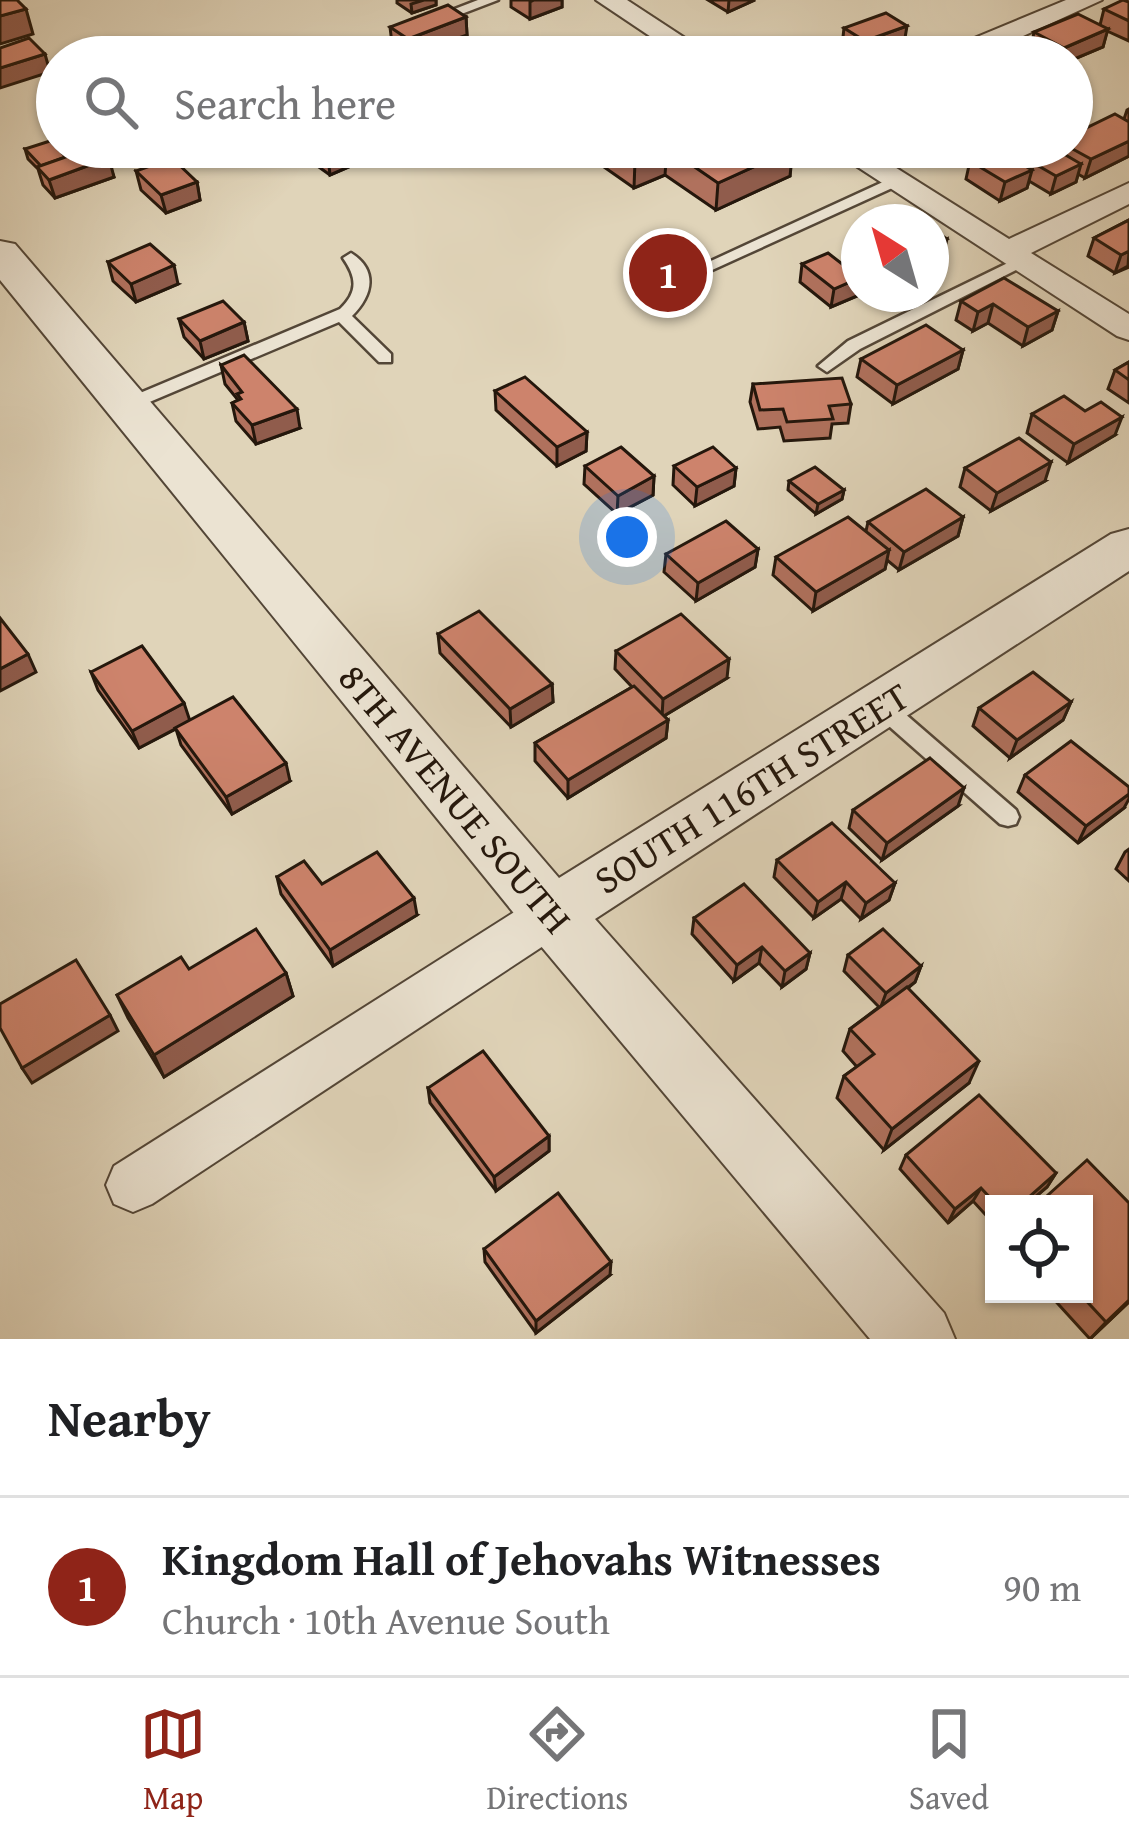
<!DOCTYPE html>
<html lang="en">
<head>
<meta charset="utf-8">
<style>
  :root { --surface:#fff; --page:#f6f6f6; --text:#202124; --muted:#757577; --line:#e0e0e0; --accent:#8f2418 }
  body { margin:0; font-family:"Gentium Book Plus",serif; background:var(--page); color:var(--text) }
  .controls { position:absolute; right:36px; bottom:36px; display:grid; overflow:hidden; border-radius:0px; box-shadow:0 3px 9px #0004 }
  .controls button { width:108px; height:108px; display:grid; place-items:center; padding:0; border:0; border-bottom:3px solid var(--line); background:var(--surface); color:var(--text); font:60px sans-serif }
  .compass { position:absolute; left:841px; top:204px; width:108px; height:108px; border-radius:50%; background:var(--surface); box-shadow:0 3px 9px #0004; rotate:323deg }
  .you { position:absolute; left:627px; top:537px; width:42px; height:42px; margin:-30px; border:9px solid #fff; border-radius:50%; background:#1a73e8; box-shadow:0 0 0 18px #1a73e833 }
  .badge { display:grid; place-items:center; width:78px; height:78px; border-radius:50%; background:var(--accent); color:#fff; font-size:39px; font-weight:700 }
  .pin { position:absolute; translate:-50% -50%; border:6px solid #fff; box-shadow:0 3px 12px #0006 }
  .list { margin:0; padding:0; list-style:none }
  h2 { display:flex; justify-content:space-between; align-items:center; height:156px; margin:0; padding:0 48px; font-size:51px }
  h2 small { font-size:39px; font-weight:400; color:var(--muted) }
  .list li { display:grid; grid-template-columns:78px 1fr auto; gap:36px; align-items:center; box-sizing:border-box; height:180px; padding:0 48px; border-top:3px solid var(--line) }
  .list b { display:block; font-size:45px; white-space:nowrap }
  .list p { margin:0; font-size:39px; white-space:nowrap; color:var(--muted) }
  .list em { font-size:39px; font-style:normal; color:var(--muted) }
  .icon { flex:none; width:66px; height:66px; fill:none; stroke:currentColor; stroke-width:2; stroke-linecap:round; stroke-linejoin:round }
  .map { position:relative; flex:none; width:1129px; height:1339px; overflow:hidden }
  .search { position:absolute; background:var(--surface); box-shadow:0 3px 9px #0004; left:36px; right:36px; top:36px; height:132px; display:flex; align-items:center; gap:30px; box-sizing:border-box; padding:0 42px; border-radius:66px; color:var(--muted); font-size:45px }
  .sheet { height:336px; background:var(--surface) }
  nav { display:flex; justify-content:space-around; align-items:center; box-sizing:border-box; height:168px; border-top:3px solid var(--line); background:var(--surface); font-size:33px; color:var(--muted) }
  nav a { display:grid; justify-items:center; gap:6px }
  nav .on { color:var(--accent) }
  .map>svg:first-child { display:block }
  .lines { fill:none; stroke-linecap:round; stroke-linejoin:round }
  .service-casing { stroke:#534637; stroke-width:5 }
  .minor-casing { stroke:#534637; stroke-width:4 }
  .tertiary-casing { stroke:#534637; stroke-width:4 }
  .service { fill:#ebe3d2; fill-rule:evenodd }
  .minor { fill:#ebe3d2; fill-rule:evenodd }
  .tertiary { fill:#ebe3d2; fill-rule:evenodd }
  .wall { fill:#b0715d; stroke:#24170c; stroke-width:3 }
  .shaded-wall { fill:#905c4c; stroke:#24170c; stroke-width:3 }
  .building { fill:#cd836c; stroke:#24170c; stroke-width:3 }
  .labels { text-anchor:middle; dominant-baseline:central; stroke-width:10; stroke-linejoin:round; paint-order:stroke }
  .street-label { font-size:39px; fill:#24170c; stroke:#ebe3d2 }
</style>
</head>
<body>
<div class="map">
<svg width="1129" height="1339" viewBox="0 0 1129 1339">
  <rect width="100%" height="100%" fill="#e0d4b9"/>
  <filter id="stains"><feTurbulence type="fractalNoise" baseFrequency=".00167" numOctaves="4"/><feColorMatrix values="0 0 0 0 .2 0 0 0 0 .09 0 0 0 0 .02 0 0 0 .5 -.17"/></filter>
  <radialGradient id="worn" r=".72"><stop offset=".6" stop-color="#630" stop-opacity="0"/><stop offset="1" stop-color="#630" stop-opacity=".3"/></radialGradient>
  <g class="lines">
    <defs>
      <g id="service">
        <path d="M478,0H498L438,23L426,20Z"/>
        <path d="M896,176L904,181L901,184L677,286L671,288L663,283Z"/>
        <path d="M351,253C378,270 373,295 352,316L391,354V362H379L339,322L133,409H121V401L340,309C358,292 357,278 343,258Z"/>
        <path d="M1022,256L1028,258V264L860,349L827,372L818,366L848,341Z"/>
        <path d="M881,698L889,700L1016,810L1019,817L1016,824L1008,826L1000,824L873,712L870,706L873,700Z"/>
      </g>
      <g id="minor">
        <path d="M596,0H627L714,57H681Z"/>
        <path d="M1066,0H1102L977,57H939L943,51Z"/>
        <path d="M827,147H863L1009,239L1129,183V204L1031,253L1129,314V340L1117,336Z"/>
        <path d="M552,893L569,899L576,914L569,929L152,1204L133,1212L114,1204L106,1185L114,1166L535,899Z"/>
      </g>
      <path id="tertiary" d="M0,241L15,244L559,878L1111,534L1129,529V571L595,919L944,1313L955,1339H870L530,933L0,280Z"/>
    </defs>
    <use href="#service" class="service-casing"/>
    <use href="#minor" class="minor-casing"/>
    <use href="#tertiary" class="tertiary-casing"/>
    <use href="#service" class="service"/>
    <use href="#minor" class="minor"/>
    <use href="#tertiary" class="tertiary"/>
  </g>
  <g class="wall">
    <path d="M397,0H436V5L412,13L397,3Z"/>
    <path d="M511,0H562V7L530,19L511,7Z"/>
    <path d="M708,0H755L728,12Z"/>
    <path d="M1129,2V41L1107,31L1103,47L1072,60V57H1043L1037,54L1032,43L1034,32L1100,25L1104,9Z"/>
    <path d="M466,17L467,35L409,56L392,44L390,27Z"/>
    <path d="M844,28L904,44L868,57H860L842,46Z"/>
    <path d="M1129,109V156L1085,178L1078,174L1076,182L1051,194L1029,181L1027,188L1000,201L966,179L970,161L1009,156L1011,150L1056,149L1057,147H1072L1124,119L1127,110Z"/>
    <path d="M66,147H103L114,177L55,198L43,185L38,169L28,159L25,149L66,157L70,155Z"/>
    <path d="M291,147H358L360,162L330,175Z"/>
    <path d="M605,147H790V176L716,210L665,175L634,188L604,167Z"/>
    <path d="M136,171L197,182L200,200L166,213L141,190Z"/>
    <path d="M1129,220V267L1115,273L1088,256L1094,238Z"/>
    <path d="M108,262L178,284L136,302L113,281Z"/>
    <path d="M802,264L857,296L831,307L800,282Z"/>
    <path d="M961,301L1058,311L1052,330L1023,346L988,323L973,331L956,320Z"/>
    <path d="M179,319L244,322L248,341L204,359L184,337Z"/>
    <path d="M963,350L958,369L893,404L857,377L861,359Z"/>
    <path d="M1129,362V403L1108,389L1115,370Z"/>
    <path d="M221,365L300,428L256,444L236,421L232,403L238,400L225,384Z"/>
    <path d="M753,384L851,404L848,423L832,424L830,438L784,441L780,427L758,429L750,402Z"/>
    <path d="M495,391L587,432L586,451L557,466L496,410Z"/>
    <path d="M1032,414L1115,435L1068,463L1027,433Z"/>
    <path d="M585,466L654,476L653,495L617,514L584,484Z"/>
    <path d="M674,466L736,468L734,486L695,506L673,485Z"/>
    <path d="M965,468L1045,481L991,511L960,487Z"/>
    <path d="M789,481L844,490L842,499L816,514L788,490Z"/>
    <path d="M963,517L958,536L899,570L887,560L885,569L813,611L773,575L776,557L866,531L868,522Z"/>
    <path d="M758,549L755,567L696,601L664,572L666,554Z"/>
    <path d="M438,634L552,684L553,702L511,727L440,653Z"/>
    <path d="M616,651L727,678L664,716L668,720L666,738L568,798L535,761V743L632,687L615,669Z"/>
    <path d="M91,672L189,720L290,781L232,814L181,745L176,729L139,748L98,690Z"/>
    <path d="M1071,702L1063,720L1010,758L973,726L979,708Z"/>
    <path d="M1025,775L1124,808L1078,843L1018,792Z"/>
    <path d="M958,806L882,860L849,828L853,810Z"/>
    <path d="M1129,849V881L1116,869L1125,852Z"/>
    <path d="M777,860L895,883L889,900L861,919L841,899L814,918L774,877Z"/>
    <path d="M277,877L322,884L417,915L333,966L281,894Z"/>
    <path d="M694,918L810,953L806,969L782,987L759,963L734,981L692,934Z"/>
    <path d="M848,955L921,966L915,982L908,988L969,1083L884,1150L837,1098L844,1076L857,1067L843,1051L850,1029L879,1007L844,971Z"/>
    <path d="M189,969L286,973L293,996L164,1077L128,1018L117,995Z"/>
    <path d="M428,1088L549,1136V1151L496,1191L430,1103Z"/>
    <path d="M906,1155L1056,1173L1047,1187L1027,1204H994V1224L973,1201L948,1223L900,1169Z"/>
    <path d="M484,1249L610,1275L536,1333L485,1262Z"/>
    <path d="M1049,1294H1084L1129,1302L1090,1339Z"/>
  </g>
  <g class="shaded-wall">
    <path d="M424,0H436V5L412,13L411,4Z"/>
    <path d="M534,0H562V7L530,19V2Z"/>
    <path d="M729,0H755L728,12Z"/>
    <path d="M26,9L33,34L0,44V16Z"/>
    <path d="M466,17L467,35L409,56L408,39Z"/>
    <path d="M907,26L904,44L863,57L865,41Z"/>
    <path d="M1108,29L1103,47L1072,60V57H1061L1064,48Z"/>
    <path d="M45,54L50,72L0,88V68Z"/>
    <path d="M1129,141V156L1085,178L1091,159Z"/>
    <path d="M351,147H358L360,162L330,175L328,157Z"/>
    <path d="M667,148L665,175L634,188L635,161Z"/>
    <path d="M793,149L790,176L716,210L718,183Z"/>
    <path d="M109,158L114,177L55,198L49,180Z"/>
    <path d="M1081,164L1076,182L1051,194L1056,176Z"/>
    <path d="M1032,170L1027,188L1000,201L1005,182Z"/>
    <path d="M197,182L200,200L166,213L161,195Z"/>
    <path d="M947,239L943,257L931,263V247Z"/>
    <path d="M1129,251L1128,266L1115,273L1121,255Z"/>
    <path d="M174,265L178,284L136,302L131,284Z"/>
    <path d="M859,278L857,296L831,307L834,289Z"/>
    <path d="M993,304L988,323L973,331L978,312Z"/>
    <path d="M1058,311L1052,330L1023,346L1028,327Z"/>
    <path d="M244,322L248,341L204,359L200,341Z"/>
    <path d="M963,350L958,369L893,404L897,385Z"/>
    <path d="M297,409L300,428L256,444L252,425Z"/>
    <path d="M1122,417L1115,435L1068,463L1074,444Z"/>
    <path d="M587,432L586,451L557,466V447Z"/>
    <path d="M1051,462L1045,481L991,511L997,493Z"/>
    <path d="M736,468L734,486L695,506L697,487Z"/>
    <path d="M654,476L653,495L617,514L618,496Z"/>
    <path d="M844,490L842,499L816,514L818,504Z"/>
    <path d="M963,517L958,536L899,570L904,552Z"/>
    <path d="M758,549L755,567L696,601L698,583Z"/>
    <path d="M889,550L885,569L813,611L816,592Z"/>
    <path d="M28,654L36,672L0,691V669Z"/>
    <path d="M729,659L727,678L662,717L663,699Z"/>
    <path d="M552,684L553,702L511,727L510,709Z"/>
    <path d="M1071,702L1063,720L1010,758L1017,740Z"/>
    <path d="M184,703L190,721L139,748L132,731Z"/>
    <path d="M668,720L666,738L568,798V780Z"/>
    <path d="M286,763L290,781L232,814L226,797Z"/>
    <path d="M964,788L958,806L882,860L887,843Z"/>
    <path d="M1129,794V799L1124,808L1078,843L1086,826Z"/>
    <path d="M846,882L841,899L814,918L818,902Z"/>
    <path d="M895,883L889,900L861,919L866,903Z"/>
    <path d="M414,898L417,915L333,966L330,950Z"/>
    <path d="M762,947L759,963L734,981L737,965Z"/>
    <path d="M810,953L806,969L782,987L785,971Z"/>
    <path d="M921,966L915,982L880,1009L886,993Z"/>
    <path d="M286,973L293,996L164,1077L154,1055Z"/>
    <path d="M110,1015L118,1031L32,1083L22,1068Z"/>
    <path d="M979,1061L969,1083L884,1150L892,1129Z"/>
    <path d="M549,1136V1151L496,1191L494,1177Z"/>
    <path d="M1056,1173L1047,1187L1027,1204H1021Z"/>
    <path d="M981,1188L973,1201L948,1223L955,1209Z"/>
    <path d="M611,1262L610,1275L536,1333V1321Z"/>
    <path d="M1129,1300V1302L1090,1339L1106,1322Z"/>
  </g>
  <g class="building">
    <path d="M0,0H17L26,9L0,16Z"/>
    <path d="M1123,0L1129,2V21L1104,9Z"/>
    <path d="M448,5L466,17L408,39L390,27Z"/>
    <path d="M886,13L907,26L865,41L844,28Z"/>
    <path d="M1078,14L1108,29L1064,48L1034,32Z"/>
    <path d="M29,38L45,54L0,68V48Z"/>
    <path d="M998,39L1038,44L1037,57H996Z"/>
    <path d="M1115,114L1129,122V141L1091,159L1069,147H1072V135Z"/>
    <path d="M50,141L66,157L41,166L25,149Z"/>
    <path d="M69,147H94L75,154Z"/>
    <path d="M94,147H98L109,158L49,180L37,167Z"/>
    <path d="M314,147H351L328,157Z"/>
    <path d="M614,147H790L793,149L718,183L667,148L635,161Z"/>
    <path d="M1016,147H1052L1081,164L1056,176L1011,150Z"/>
    <path d="M997,149L1032,170L1005,182L970,161Z"/>
    <path d="M172,158L197,182L161,195L136,171Z"/>
    <path d="M913,217L921,222H903Z"/>
    <path d="M1129,220V251L1121,255L1094,238Z"/>
    <path d="M931,228L947,239L931,247Z"/>
    <path d="M150,244L174,265L131,284L108,262Z"/>
    <path d="M828,253L859,277V278L834,289L802,264Z"/>
    <path d="M1004,278L1058,311L1028,327L993,304L978,312L961,301Z"/>
    <path d="M223,301L244,322L200,341L179,319Z"/>
    <path d="M926,325L963,350L897,385L861,359Z"/>
    <path d="M244,355L297,409L252,425L232,403L241,399L237,394L242,392L221,365Z"/>
    <path d="M1129,362V380L1115,370Z"/>
    <path d="M525,377L587,432L557,447L495,391Z"/>
    <path d="M842,378L851,404L829,406L833,419L787,422L783,409L760,410L753,384Z"/>
    <path d="M1064,396L1085,411L1101,402L1122,417L1074,444L1032,414Z"/>
    <path d="M1019,438L1051,462L997,493L965,468Z"/>
    <path d="M621,447L654,476L618,496L585,466Z"/>
    <path d="M713,447L736,468L697,487L674,466Z"/>
    <path d="M815,467L844,490L818,504L789,481Z"/>
    <path d="M926,489L963,517L904,552L868,522Z"/>
    <path d="M848,517L889,550L816,592L776,557Z"/>
    <path d="M726,521L758,549L698,583L666,554Z"/>
    <path d="M479,611L552,684L510,709L438,634Z"/>
    <path d="M681,614L729,659L663,699L616,651Z"/>
    <path d="M0,618L28,654L0,669Z"/>
    <path d="M142,646L184,703L132,731L91,672Z"/>
    <path d="M1033,672L1071,702L1017,740L979,708Z"/>
    <path d="M634,686L668,720L568,780L535,743Z"/>
    <path d="M233,697L286,763L226,797L175,728Z"/>
    <path d="M1071,741L1129,787V794L1086,826L1025,775Z"/>
    <path d="M930,758L964,788L887,843L853,810Z"/>
    <path d="M832,823L895,883L866,903L846,882L818,902L777,860Z"/>
    <path d="M377,852L414,898L330,950L277,877L304,861L322,884Z"/>
    <path d="M744,884L810,953L785,971L762,947L737,965L694,918Z"/>
    <path d="M256,929L286,973L154,1055L117,995L181,957L189,969Z"/>
    <path d="M883,929L921,966L886,993L848,955Z"/>
    <path d="M76,960L110,1015L22,1068L0,1028V1004Z"/>
    <path d="M907,987L979,1061L892,1129L844,1076L874,1054L850,1029Z"/>
    <path d="M483,1051L549,1136L494,1177L428,1088Z"/>
    <path d="M979,1095L1056,1173L1021,1204H996L981,1188L955,1209L906,1155Z"/>
    <path d="M1087,1160L1129,1203V1300L1106,1322L1080,1294H1084V1204H1038Z"/>
    <path d="M558,1193L611,1262L536,1321L484,1249Z"/>
  </g>
  <g class="labels">
    <g class="street-label">
      <text transform="translate(751 787) rotate(-32)">SOUTH 116TH STREET</text>
      <text transform="translate(456 798) rotate(50)">8TH AVENUE SOUTH</text>
    </g>
  </g>
  <rect width="100%" height="100%" filter="url(#stains)"/>
  <rect width="100%" height="100%" fill="url(#worn)"/>
</svg>
<div class="controls">
<button><svg class="icon" aria-label="locate" viewBox="0 0 24 24"><circle cx="12" cy="12" r="6"/><path d="M12 2v4M12 18v4M2 12h4M18 12h4"/></svg></button>
</div>
<svg class="compass" viewBox="-18 -18 36 36"><path d="M0-13l5 13h-10z" fill="#e53935"/><path d="M0 13l5-13h-10z" fill="#757577"/></svg>
<div class="you"></div>
<div class="pin badge" style="left:668px;top:273px">1</div>
<div class="search"><svg class="icon" aria-label="search" viewBox="0 0 24 24"><circle cx="10" cy="10" r="6"/><path d="M15 15l6 6"/></svg>Search here</div>
</div>
<section class="sheet">
<h2>Nearby<small></small></h2>
<ul class="list">
<li><span class="badge">1</span><div><b>Kingdom Hall of Jehovahs Witnesses</b><p>Church · 10th Avenue South</p></div><em>90 m</em></li>
</ul>
</section>
<nav>
<a class="on"><svg class="icon" aria-label="map" viewBox="0 0 24 24"><path d="M3 6l6-2 6 2 6-2v14l-6 2-6-2-6 2zM9 4v14M15 6v14"/></svg>Map</a>
<a><svg class="icon" aria-label="directions" viewBox="0 0 24 24"><path d="M12 3l9 9-9 9-9-9zM9 14v-3h6M13 9l2 2-2 2"/></svg>Directions</a>
<a><svg class="icon" aria-label="saved" viewBox="0 0 24 24"><path d="M7 4h10v16l-5-4-5 4z"/></svg>Saved</a>
</nav>
</body>
</html>
